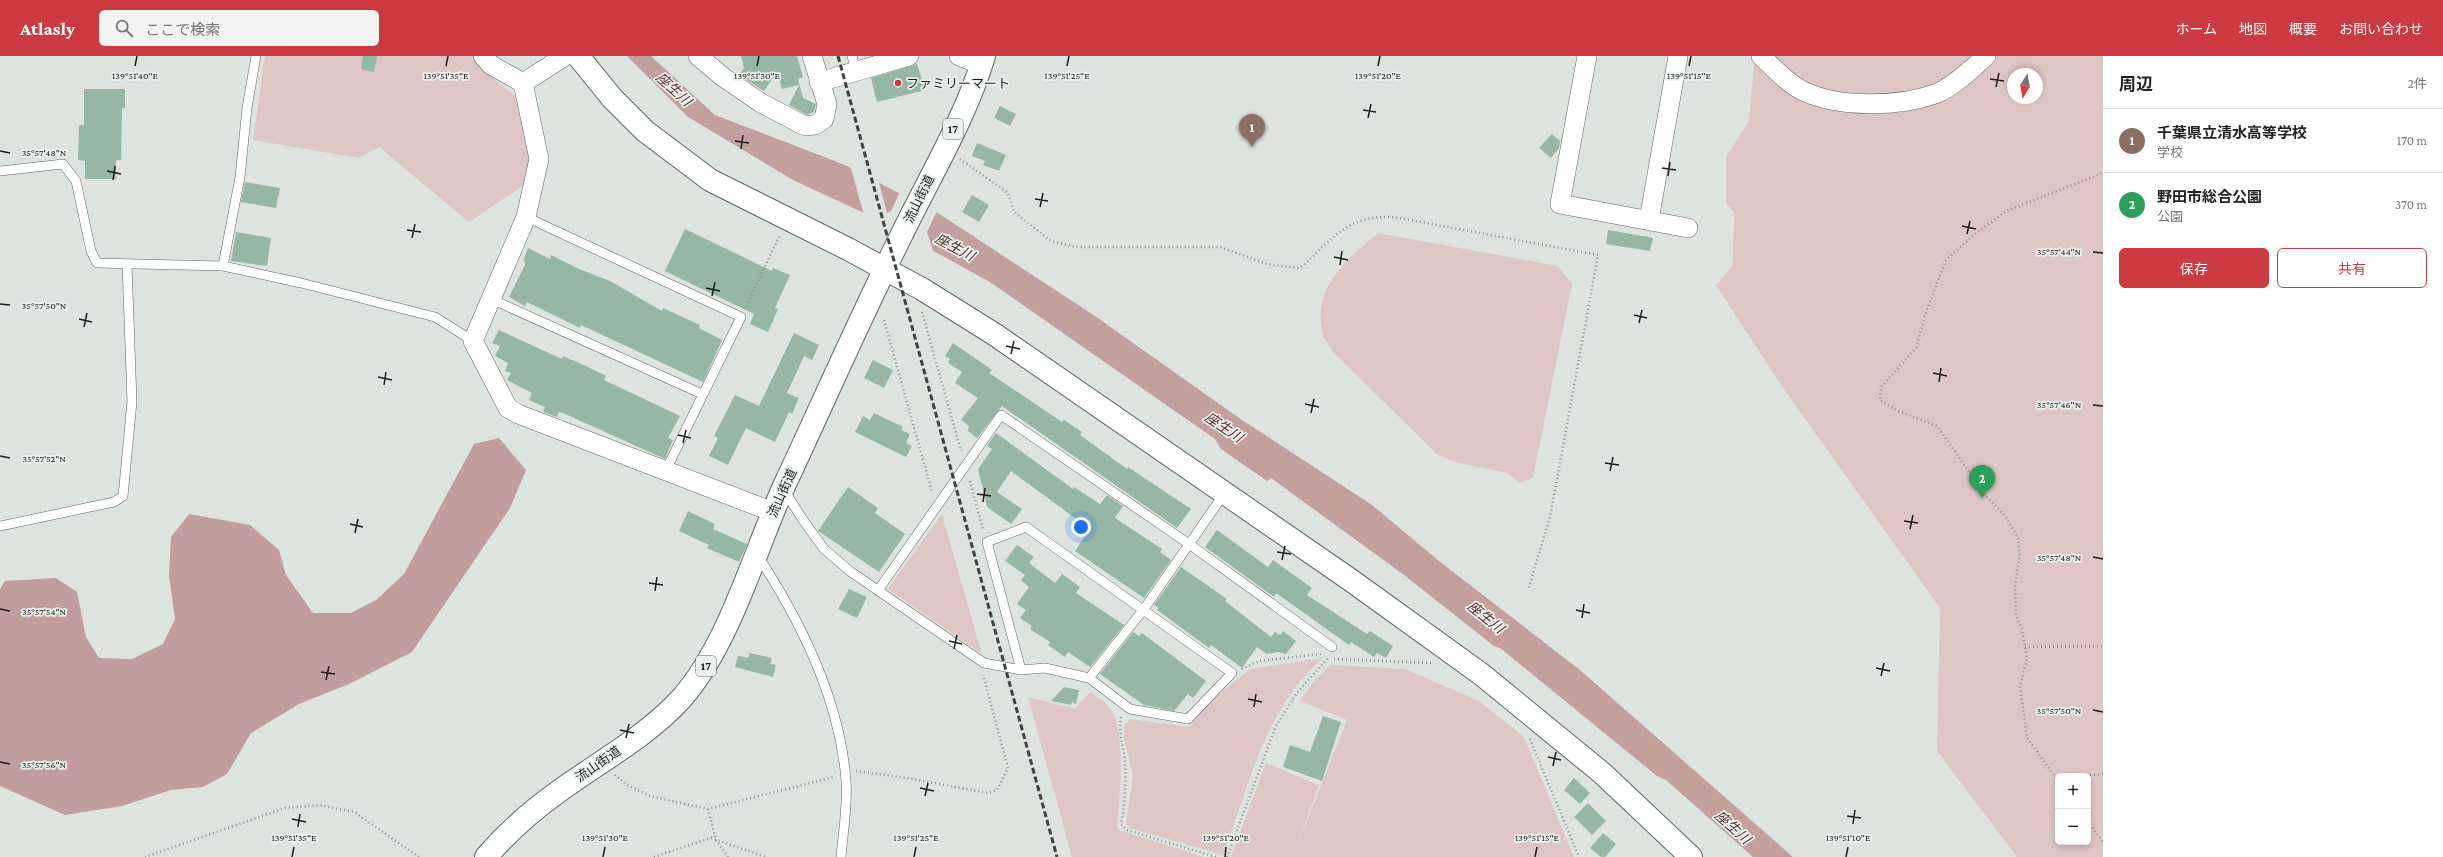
<!DOCTYPE html>
<html lang="ja">
<head>
<meta charset="utf-8">
<style>
  :root { --surface:#fff; --page:#f2f2f2; --text:#222; --muted:#767676; --line:#e0e0e0; --accent:#ca3a40 }
  body { margin:0; font-family:"Crimson Pro","Noto Sans JP",serif; background:var(--page); color:var(--text) }
  .controls { position:absolute; right:12px; bottom:12px; display:grid; overflow:hidden; border-radius:6px; box-shadow:0 2px 6px #0003 }
  .controls button { width:36px; height:36px; display:grid; place-items:center; padding:0; border:0; border-bottom:1px solid var(--line); background:var(--surface); color:var(--text); font:20px sans-serif }
  .compass { position:absolute; left:2007px; top:12px; width:36px; height:36px; border-radius:50%; background:var(--surface); box-shadow:0 2px 6px #0003; rotate:191deg }
  .you { position:absolute; left:1081px; top:471px; width:14px; height:14px; margin:-10px; border:3px solid #fff; border-radius:50%; background:#1a73e8; box-shadow:0 0 0 6px #1a73e833 }
  .badge { display:grid; place-items:center; width:26px; height:26px; border-radius:50%; background:var(--accent); color:#fff; font-size:13px; font-weight:700 }
  .pin { position:absolute; translate:-50% -33px; filter:drop-shadow(0 1px 2px #0008) }
  .pin::after { content:''; position:absolute; top:21px; width:14px; height:12px; background:inherit; clip-path:polygon(0 0,100% 0,50% 100%) }
  .list { margin:0; padding:0; list-style:none }
  h2 { display:flex; justify-content:space-between; align-items:center; height:52px; margin:0; padding:0 16px; font-size:17px }
  h2 small { font-size:13px; font-weight:400; color:var(--muted) }
  .list li { display:grid; grid-template-columns:26px 1fr auto; gap:12px; align-items:center; box-sizing:border-box; height:64px; padding:0 16px; border-top:1px solid var(--line) }
  .list b { display:block; font-size:15px; white-space:nowrap }
  .list p { margin:0; font-size:13px; white-space:nowrap; color:var(--muted) }
  .list em { font-size:13px; font-style:normal; color:var(--muted) }
  .actions { display:flex; gap:8px; padding:12px 16px }
  .actions a { flex:1; padding:9px 0; border:1px solid var(--accent); border-radius:6px; text-align:center; font-size:14px; color:var(--accent) }
  .actions .main { background:var(--accent); color:#fff }
  .icon { flex:none; width:22px; height:22px; fill:none; stroke:currentColor; stroke-width:2; stroke-linecap:round; stroke-linejoin:round }
  .map { position:relative; flex:none; width:2103px; height:801px; overflow:hidden }
  header { display:flex; align-items:center; gap:24px; box-sizing:border-box; height:56px; padding:0 20px; background:var(--accent); color:#fff }
  header strong { font-size:19px }
  nav { display:flex; gap:22px; margin-inline-start:auto; font-size:14px }
  .search { width:280px; height:36px; background:var(--page); display:flex; align-items:center; gap:10px; box-sizing:border-box; padding:0 14px; border-radius:6px; color:var(--muted); font-size:15px }
  main { display:flex }
  aside { flex:1; background:var(--surface) }
  .map>svg:first-child { display:block }
  .green { fill:#ddc6c4; fill-rule:evenodd }
  .forest { fill:#c19e9b }
  .water { fill:#c4a09d }
  .pier { fill:#dde4e0 }
  .building { fill:#97b7a5 }
  .lines { fill:none; stroke-linecap:round; stroke-linejoin:round }
  .lane-casing { stroke:#5f6561; stroke-width:10 }
  .street-casing { stroke:#5f6561; stroke-width:20 }
  .secondary-casing { stroke:#5f6561; stroke-width:24 }
  .primary-casing { stroke:#5f6561; stroke-width:24 }
  .path { stroke:#8d928f; stroke-width:2.5; stroke-dasharray:1 3; stroke-linecap:butt }
  .lane { stroke:#fff; stroke-width:9 }
  .street { stroke:#fff; stroke-width:19 }
  .secondary { stroke:#fff; stroke-width:22 }
  .primary { stroke:#fff; stroke-width:22 }
  .rail { stroke:#404341; stroke-width:3; stroke-dasharray:6 3; stroke-linecap:butt }
  .ticks { fill:none; stroke:#1c1e1d; stroke-width:1.5 }
  .poi-dot { fill:#ca3a40; stroke:#eaf1ed; stroke-width:1.5 }
  .labels { text-anchor:middle; dominant-baseline:central; stroke-width:3.5; stroke-linejoin:round; paint-order:stroke }
  .shield { fill:#eaf1ed; stroke:#5a5d5b; stroke-width:1 }
  .shield-label { font-size:12px; font-weight:bold; fill:#1c1e1d }
  .poi-label { font-size:13px; fill:#1c1e1d; stroke:#eaf1ed; text-anchor:start }
  .street-label { font-size:13px; fill:#1c1e1d; stroke:#eaf1ed }
  .water-label { font-size:14px; font-style:italic; fill:#5a2928; stroke:#eaf1ed }
  .ticks-label { font-size:10px; text-anchor:middle; fill:#1c1e1d; stroke:#eaf1ed; stroke-width:3.5; stroke-linejoin:round; paint-order:stroke }
</style>
</head>
<body>
<header>
<strong>Atlasly</strong>
<div class="search"><svg class="icon" aria-label="search" viewBox="0 0 24 24"><circle cx="10" cy="10" r="6"/><path d="M15 15l6 6"/></svg>ここで検索</div>
<nav><a>ホーム</a><a>地図</a><a>概要</a><a>お問い合わせ</a></nav>
</header>
<main>
<div class="map">
<svg width="2103" height="801" viewBox="0 0 2103 801">
  <rect width="100%" height="100%" fill="#dde4e0"/>
  <g class="green">
    <path d="M265,0H476L485,16L519,43L530,96L527,127L469,166L379,91L359,102L253,84Z"/>
    <path d="M1755,0H2103V801H2017L1937,695L1940,552L1783,332L1716,229L1733,209L1734,157L1726,146V101L1749,65ZM2013,18H2037V42H2013ZM2058,720H2088V786H2058Z"/>
    <path d="M1378,177L1558,210L1572,228L1533,422L1520,427L1507,417L1455,406L1437,398L1333,296C1329,290 1323,282 1322,274C1313,231 1348,202 1378,177Z"/>
    <path d="M942,458L982,598L888,533Z"/>
    <path d="M1323,602C1266,650 1248,731 1223,799L1133,773L1126,768L1133,719L1124,683V670L1130,663L1189,671L1208,647L1250,613Z"/>
    <path d="M1331,609L1405,613L1479,645L1524,681L1574,801H1231L1266,707L1319,729L1297,789L1347,664L1300,645L1315,624Z"/>
    <path d="M1090,636C1097,641 1107,647 1111,654C1126,677 1120,742 1117,770L1119,774L1204,801H1072L1028,641L1075,653Z"/>
  </g>
  <path class="forest" d="M499,382L526,414L510,452L412,596L349,628L299,648L251,677L227,718L203,731L171,734L122,750L65,759L0,730V533L5,525L56,522L77,536L86,581L99,602L132,603L163,588L175,563L169,519L171,481L189,458L250,469L279,494L286,519L313,557H351L376,544L404,518L474,388Z"/>
  <path class="water" d="M627,0H651L715,59L845,109L941,159L1095,260L1239,362L1372,449L1439,505L1580,614L1793,801H1753L1666,724L1657,720L1500,592L1494,590L1404,519L1271,422L1267,425L1221,393L1215,383L990,226L866,158L793,124L688,61Z"/>
  <path class="pier" d="M850,109L878,123L887,157L891,155L900,136L937,155L927,176L934,198L864,159Z"/>
  <g class="building">
    <path d="M363,0H377L374,16L361,13Z"/>
    <path d="M741,0H797L803,21L798,23L803,42L816,48L814,56L807,59L789,49L799,29L782,33L777,16L764,35L739,19L744,12Z"/>
    <path d="M917,8L925,34L877,46L871,22Z"/>
    <path d="M84,33H125V52H122L121,104H116V123H85V105L78,104L79,69H84Z"/>
    <path d="M1000,50L1016,58L1010,70L994,62Z"/>
    <path d="M1552,78L1560,85L1559,92L1551,102L1539,92Z"/>
    <path d="M977,87L1006,99L999,115L983,109L985,105L972,100Z"/>
    <path d="M245,126L280,132L276,152L241,146Z"/>
    <path d="M972,139L989,149L979,166L962,156Z"/>
    <path d="M685,173L772,215L773,212L790,219L775,252L778,253L768,276L750,268L754,258L665,215Z"/>
    <path d="M1608,174L1653,182L1650,195L1606,188Z"/>
    <path d="M236,176L271,182L267,210L231,205Z"/>
    <path d="M528,192L550,203L551,199L579,213L610,225L662,255L663,252L700,269L699,272L722,284L703,326L581,269L580,272L527,246L525,250L509,241L525,209L524,202Z"/>
    <path d="M499,274L562,303L563,300L586,310L606,320L604,324L680,360L668,382L673,384L665,403L563,357L559,356L557,361L543,356L545,351L529,344L532,337L507,324L511,317L505,315L508,307L495,300L500,290L492,287Z"/>
    <path d="M794,277L819,289L812,304L804,300L787,337L799,342L792,358L789,356L775,386L746,372L728,409L709,400L718,382L714,380L735,339L759,350Z"/>
    <path d="M953,287L992,314L989,317L1062,366L1064,364L1082,376L1080,379L1127,413L1128,411L1191,453L1177,472L1002,350L977,382L968,375L969,370L961,364L978,342L955,327L962,316L948,307L950,303L945,300Z"/>
    <path d="M873,304L893,314L884,332L864,322Z"/>
    <path d="M874,357L903,371L901,374L910,378L906,387L912,390L906,401L855,376L863,360L870,364Z"/>
    <path d="M996,377L1073,433L1074,431L1100,448L1107,439L1123,450L1115,462L1162,493L1160,496L1171,504L1144,542L1075,495L1090,473L1011,415L997,436L1022,453L1011,468L987,451L978,413L992,393L987,390Z"/>
    <path d="M848,431L878,452L875,457L905,478L879,516L818,475Z"/>
    <path d="M688,455L715,468L713,473L747,488L739,506L707,492L709,489L679,475Z"/>
    <path d="M1217,474L1268,511L1273,504L1312,532L1307,539L1367,578L1370,575L1393,590L1386,602L1377,597L1374,601L1351,586L1349,589L1276,537L1274,541L1205,491Z"/>
    <path d="M1017,489L1034,501L1029,507L1055,527L1062,518L1080,531L1076,537L1124,569L1090,611L1068,596L1065,601L1048,589L1050,586L1030,573L1032,570L1020,562L1026,554L1017,548L1029,531L1021,524L1025,519L1005,505Z"/>
    <path d="M1181,511L1227,543L1225,545L1271,581L1275,576L1280,579L1283,575L1296,585L1286,598L1278,596L1267,598L1257,591L1242,612L1211,589L1209,592L1157,554L1159,552L1154,549Z"/>
    <path d="M849,533L867,541L857,562L838,553Z"/>
    <path d="M1133,576L1139,580L1142,577L1206,625L1193,642L1188,638L1174,655L1144,649L1100,618Z"/>
    <path d="M750,597L772,602L770,608L776,609L773,621L735,611L738,600L748,602Z"/>
    <path d="M1064,631L1079,634L1076,648L1072,646L1071,649L1051,645Z"/>
    <path d="M1323,660L1341,666L1322,725L1283,711L1290,689L1310,696Z"/>
    <path d="M1574,722L1590,737L1580,748L1564,734Z"/>
    <path d="M1588,747L1606,765L1592,779L1574,761Z"/>
    <path d="M1603,777L1616,788L1605,801H1601L1590,792Z"/>
  </g>
  <g class="lines">
    <defs>
      <g id="lane">
        <path d="M852,0L856,15"/>
        <path d="M0,115L63,108L76,125L91,195L97,207L223,210L301,227L435,261L473,285"/>
        <path d="M526,161L741,261L665,416"/>
        <path d="M223,210L240,121L247,52L256,0"/>
        <path d="M491,243L702,338"/>
        <path d="M784,434L803,464L824,493L851,516L984,607L1021,614L1045,612L1089,622L1130,653L1188,663L1232,617L1026,471L987,486L1021,614"/>
        <path d="M0,470L114,446L123,440L132,346L127,208"/>
        <path d="M758,500C802,567 840,644 846,725C848,749 843,776 841,801"/>
        <path d="M879,533L1001,359L1189,488L1332,591"/>
        <path d="M1089,622L1144,553L1224,438"/>
      </g>
      <g id="street">
        <path d="M483,0L491,9L523,27L539,103L526,161L473,285L508,352L518,358L773,456"/>
        <path d="M698,0L723,21L761,47L805,70L815,69L824,63L827,48L812,0"/>
        <path d="M959,0L982,9"/>
        <path d="M1587,0L1560,148L1688,172"/>
        <path d="M1761,0C1774,12 1787,27 1803,35C1839,52 1898,51 1935,38C1952,32 1973,12 1986,0"/>
        <path d="M819,26L909,0"/>
        <path d="M523,27L565,0"/>
        <path d="M1649,164L1678,0"/>
      </g>
      <path id="secondary" d="M578,0L612,42L645,75L710,124L848,193L922,233L994,278L1352,525L1481,618L1602,717L1691,801"/>
      <path id="primary" d="M486,801C507,777 531,755 558,736C599,706 646,681 681,643C729,589 754,497 784,430C823,347 860,262 901,180C928,124 967,59 984,0"/>
    </defs>
    <use href="#lane" class="lane-casing"/>
    <use href="#street" class="street-casing"/>
    <use href="#secondary" class="secondary-casing"/>
    <use href="#primary" class="primary-casing"/>
    <g class="path">
      <path d="M960,103L1008,137L1014,156L1051,185L1075,191H1220L1267,208L1298,212L1304,209C1335,180 1348,159 1394,161L1598,199L1550,461L1528,534"/>
      <path d="M746,250L780,179"/>
      <path d="M922,256L961,395"/>
      <path d="M884,264L932,436"/>
      <path d="M970,425L983,474"/>
      <path d="M2025,591L2103,590"/>
      <path d="M1334,603L1431,607"/>
      <path d="M1242,613L1259,605L1321,598"/>
      <path d="M1121,661C1118,676 1124,691 1125,707C1126,727 1125,748 1121,768L1127,774L1216,801"/>
      <path d="M1530,683L1579,801"/>
      <path d="M856,715L907,722L988,737L997,734L1008,712L983,619"/>
      <path d="M615,719L627,729L650,740L708,753L834,721"/>
      <path d="M2082,720L2103,718"/>
      <path d="M2056,722L2027,682L2020,631L2027,602L2022,573L2016,560L2015,529L2020,499L2018,482L2005,460L1986,440L1937,370L1896,354L1880,344L1881,331L1916,292L1926,256L1946,204L1975,178L2006,155L2103,117"/>
      <path d="M2058,722H2056L2058,724"/>
      <path d="M708,753L716,784L728,801"/>
      <path d="M2088,765L2103,786"/>
      <path d="M145,801L285,752L319,749L354,756L419,801"/>
      <path d="M654,801L711,782L766,801"/>
      <path d="M1227,801L1276,670L1296,638L1328,602"/>
    </g>
    <use href="#lane" class="lane"/>
    <use href="#street" class="street"/>
    <use href="#secondary" class="secondary"/>
    <use href="#primary" class="primary"/>
    <path class="rail" d="M838,0L1057,801"/>
  </g>
  <path class="ticks" d="M135,10L137,0M446,10L448,0M757,10L759,0M1067,10L1069,0M1378,10L1380,0M1689,10L1691,0M1990,23L2004,25M1996,31L1999,17M1363,54L1376,56M1368,62L1371,48M735,85L749,87M741,93L743,79M0,95L10,97M1662,112L1676,114M107,115L121,118M1668,120L1670,106M113,124L115,110M1035,143L1048,145M1040,151L1043,137M1962,170L1976,173M407,174L421,176M1967,178L1970,165M412,182L415,168M2093,196L2103,197M1334,201L1348,204M1340,209L1342,195M706,232L720,235M712,240L715,226M0,248L10,249M1634,259L1647,262M79,263L92,266M1639,267L1642,254M84,271L87,257M1006,290L1020,293M1011,298L1014,285M1933,317L1947,320M378,321L392,324M1939,326L1941,312M384,329L386,316M1305,348L1319,351M2093,349L2103,350M1311,357L1314,343M678,379L691,382M683,387L686,374M0,400L10,402M1605,407L1619,409M1610,415L1613,401M977,438L991,440M983,446L985,432M1904,465L1918,467M350,468L363,471M1910,473L1913,459M355,477L358,463M1277,496L1291,498M2093,501L2103,503M1282,504L1285,490M649,527L663,529M655,535L657,521M0,553L10,555M1576,554L1590,557M1582,562L1584,548M949,585L962,588M954,593L957,579M1876,612L1890,615M321,616L335,618M1881,620L1884,607M326,624L329,610M1248,643L1262,646M1254,651L1256,638M2093,654L2103,656M620,674L634,677M626,682L629,668M1548,701L1561,704M0,706L10,708M1553,710L1556,696M920,732L934,735M925,740L928,727M1847,760L1861,762M292,763L306,766M1853,768L1855,754M298,771L300,758M292,801L294,791M603,801L605,791M914,801L916,791M1225,801L1226,791M1535,801L1537,791M1846,801L1848,791"/>
  <circle class="poi-dot" cx="898" cy="27" r="4"/>
  <g class="labels">
    <g class="shield">
      <rect x="943" y="63" width="20" height="20" rx="3"/>
      <rect x="696" y="600" width="20" height="20" rx="3"/>
    </g>
    <g class="shield-label">
      <text x="953" y="73">17</text>
      <text x="706" y="610">17</text>
    </g>
    <g class="poi-label">
      <text x="906" y="27">ファミリーマート</text>
    </g>
    <g class="street-label">
      <text transform="translate(919 143) rotate(-64)">流山街道</text>
      <text transform="translate(782 437) rotate(-66)">流山街道</text>
      <text transform="translate(598 708) rotate(-35)">流山街道</text>
    </g>
    <g class="water-label">
      <text transform="translate(674 33) rotate(42)">座生川</text>
      <text transform="translate(955 191) rotate(28)">座生川</text>
      <text transform="translate(1224 371) rotate(34)">座生川</text>
      <text transform="translate(1486 561) rotate(39)">座生川</text>
      <text transform="translate(1733 771) rotate(42)">座生川</text>
    </g>
  </g>
  <g class="ticks-label">
    <text x="135" y="23">139°51'40"E</text>
    <text x="446" y="23">139°51'35"E</text>
    <text x="757" y="23">139°51'30"E</text>
    <text x="1067" y="23">139°51'25"E</text>
    <text x="1378" y="23">139°51'20"E</text>
    <text x="1689" y="23">139°51'15"E</text>
    <text x="44" y="100">35°57'48"N</text>
    <text x="2059" y="199">35°57'44"N</text>
    <text x="44" y="253">35°57'50"N</text>
    <text x="2059" y="352">35°57'46"N</text>
    <text x="44" y="406">35°57'52"N</text>
    <text x="2059" y="505">35°57'48"N</text>
    <text x="44" y="559">35°57'54"N</text>
    <text x="2059" y="658">35°57'50"N</text>
    <text x="44" y="712">35°57'56"N</text>
    <text x="294" y="785">139°51'35"E</text>
    <text x="605" y="785">139°51'30"E</text>
    <text x="916" y="785">139°51'25"E</text>
    <text x="1226" y="785">139°51'20"E</text>
    <text x="1537" y="785">139°51'15"E</text>
    <text x="1848" y="785">139°51'10"E</text>
  </g>
</svg>
<div class="controls">
<button>+</button>
<button>−</button>
</div>
<svg class="compass" viewBox="-18 -18 36 36"><path d="M0-13l5 13h-10z" fill="#e53935"/><path d="M0 13l5-13h-10z" fill="#767676"/></svg>
<div class="you"></div>
<div class="pin badge" style="left:1252px;top:91px;background:#8d6e63">1</div>
<div class="pin badge" style="left:1982px;top:442px;background:#2e9e5b">2</div>
</div>
<aside>
<h2>周辺<small>2件</small></h2>
<ul class="list">
<li><span class="badge" style="background:#8d6e63">1</span><div><b>千葉県立清水高等学校</b><p>学校</p></div><em>170 m</em></li>
<li><span class="badge" style="background:#2e9e5b">2</span><div><b>野田市総合公園</b><p>公園</p></div><em>370 m</em></li>
</ul>
<div class="actions"><a class="main">保存</a><a>共有</a></div>
</aside>
</main>
</body>
</html>
